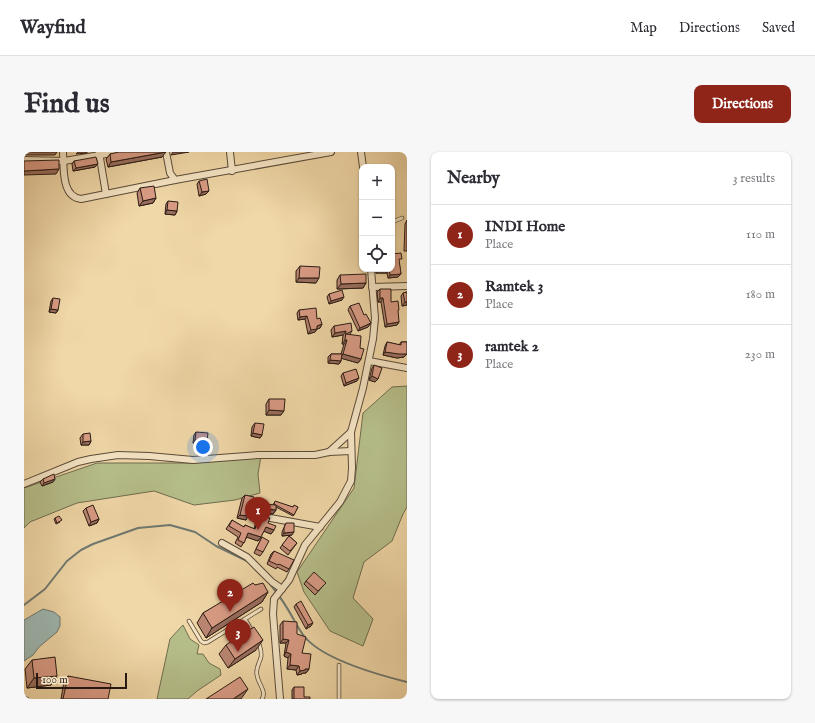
<!DOCTYPE html>
<html lang="en">
<head>
<meta charset="utf-8">
<style>
  :root { --surface:#fff; --page:#f7f7f7; --text:#2b2b33; --muted:#7c7c81; --line:#e1e1e2; --accent:#8f2418 }
  body { margin:0; font-family:"IM FELL English",serif; background:var(--page); color:var(--text) }
  .controls { position:absolute; right:12px; top:12px; display:grid; overflow:hidden; border-radius:8px; box-shadow:0 1px 3px #0004 }
  .controls button { width:36px; height:36px; display:grid; place-items:center; padding:0; border:0; border-bottom:1px solid var(--line); background:var(--surface); color:var(--text); font:20px sans-serif }
  .scale { position:absolute; left:12px; bottom:10px; width:91px; box-sizing:border-box; padding-left:4px; border:2px solid #281a13; border-top:0; font-size:11px; line-height:14px; white-space:nowrap; color:#281a13; -webkit-text-stroke:3px #f6e6c6; paint-order:stroke }
  .you { position:absolute; left:179px; top:295px; width:14px; height:14px; margin:-10px; border:3px solid #fff; border-radius:50%; background:#1a73e8; box-shadow:0 0 0 6px #1a73e833 }
  .badge { display:grid; place-items:center; width:26px; height:26px; border-radius:50%; background:var(--accent); color:#fff; font-size:13px; font-weight:700 }
  .pin { position:absolute; translate:-50% -33px; filter:drop-shadow(0 1px 2px #0008) }
  .pin::after { content:''; position:absolute; top:21px; width:14px; height:12px; background:inherit; clip-path:polygon(0 0,100% 0,50% 100%) }
  .list { margin:0; padding:0; list-style:none }
  h2 { display:flex; justify-content:space-between; align-items:center; height:52px; margin:0; padding:0 16px; font-size:17px }
  h2 small { font-size:13px; font-weight:400; color:var(--muted) }
  .list li { display:grid; grid-template-columns:26px 1fr auto; gap:12px; align-items:center; box-sizing:border-box; height:60px; padding:0 16px; border-top:1px solid var(--line) }
  .list b { display:block; font-size:15px; white-space:nowrap }
  .list p { margin:0; font-size:13px; white-space:nowrap; color:var(--muted) }
  .list em { font-size:13px; font-style:normal; color:var(--muted) }
  .icon { flex:none; width:22px; height:22px; fill:none; stroke:currentColor; stroke-width:2; stroke-linecap:round; stroke-linejoin:round }
  .map { position:relative; flex:none; width:383px; height:547px; overflow:hidden; border-radius:8px }
  header { display:flex; align-items:center; gap:24px; box-sizing:border-box; height:56px; padding:0 20px; background:var(--surface); border-bottom:1px solid var(--line) }
  header strong { font-size:19px }
  nav { display:flex; gap:22px; margin-inline-start:auto; font-size:14px }
  .intro { display:flex; align-items:center; justify-content:space-between; box-sizing:border-box; height:96px; padding:0 24px }
  h1 { margin:0; font-size:28px }
  .button { padding:10px 18px; border-radius:8px; background:var(--accent); color:#fff; font-size:14px; font-weight:700 }
  main { display:flex; gap:24px; padding:0 24px }
  aside { flex:1; background:var(--surface); border-radius:8px; box-shadow:0 1px 3px #0004 }
  .map>svg:first-child { display:block }
  .green { fill:#b6bf8b; stroke:#6f6c4f }
  .water { fill:#9eb8b2; stroke:#6f7972 }
  .lines { fill:none; stroke-linecap:round; stroke-linejoin:round }
  .stream { stroke:#6f7972; stroke-width:2 }
  .service-casing { stroke:#5a4a38; stroke-width:4.5 }
  .minor-casing { stroke:#5a4a38; stroke-width:8 }
  .service { stroke:#f6e6c6; stroke-width:3 }
  .minor { stroke:#f6e6c6; stroke-width:6 }
  .wall { fill:#bb8673; stroke:#281a13 }
  .shaded-wall { fill:#996d5e; stroke:#281a13 }
  .building { fill:#da9c86; stroke:#281a13 }
</style>
</head>
<body>
<header>
<strong>Wayfind</strong>
<nav><a>Map</a><a>Directions</a><a>Saved</a></nav>
</header>
<div class="intro"><h1>Find us</h1><a class="button">Directions</a></div>
<main>
<div class="map">
<svg width="383" height="547" viewBox="0 0 383 547">
  <rect width="100%" height="100%" fill="#f1d8a8"/>
  <filter id="stains"><feTurbulence type="fractalNoise" baseFrequency=".005" numOctaves="4"/><feColorMatrix values="0 0 0 0 .2 0 0 0 0 .09 0 0 0 0 .02 0 0 0 .5 -.17"/></filter>
  <radialGradient id="worn" r=".72"><stop offset=".6" stop-color="#630" stop-opacity="0"/><stop offset="1" stop-color="#630" stop-opacity=".3"/></radialGradient>
  <g class="green">
    <path d="M383,234V355L379,362L368,389L340,410L329,446L349,467L339,494L306,479L280,440L273,420L330,336L339,261L368,235Z"/>
    <path d="M237,304L234,322L236,341L211,348L170,353L130,339L53,351L6,370L0,376V336L73,311H171Z"/>
    <path d="M159,473L166,487L175,493L173,502H179L185,511L196,517L197,523L173,539L164,547H133L146,487Z"/>
  </g>
  <path class="water" d="M19,457L30,460L36,465V474L33,480L15,495L9,503L0,509V468Z"/>
  <g class="lines">
    <g class="stream">
      <path d="M246,432C255,443 263,455 270,468C273,473 276,479 280,484C298,507 355,523 383,530"/>
      <path d="M0,453L21,437L43,409L57,398L69,392L114,376L146,373L171,380L192,394L223,409"/>
    </g>
    <defs>
      <g id="service">
        <path d="M368,70L378,66"/>
        <path d="M221,467L228,479"/>
        <path d="M165,469L177,489L180,491L184,490L237,457"/>
        <path d="M234,489C236,494 238,499 237,505C236,510 231,517 233,523C234,532 243,539 238,547"/>
        <path d="M0,546L3,547"/>
        <path d="M315,547V513"/>
      </g>
      <g id="minor">
        <path d="M39,0C40,15 37,45 57,47L151,28L307,0"/>
        <path d="M75,0L82,42"/>
        <path d="M142,0L146,21L151,28"/>
        <path d="M206,0L208,19"/>
        <path d="M337,0L339,15"/>
        <path d="M0,8L40,9L94,0"/>
        <path d="M348,135L383,134"/>
        <path d="M345,209L383,216"/>
        <path d="M305,300L327,280"/>
        <path d="M0,332L54,310L67,307L94,303L125,304L169,308L234,303H291L305,300L327,299"/>
        <path d="M241,365L296,375"/>
        <path d="M198,391L223,405L248,430L258,437"/>
        <path d="M256,547L249,462L250,447L265,428L281,393L316,350L327,329L328,316L327,280L339,236L349,187L351,166L347,117"/>
      </g>
    </defs>
    <use href="#service" class="service-casing"/>
    <use href="#minor" class="minor-casing"/>
    <use href="#service" class="service"/>
    <use href="#minor" class="minor"/>
  </g>
  <g class="wall">
    <path d="M86,2L138,5L84,15L82,7Z"/>
    <path d="M50,9L71,15L49,19L48,12Z"/>
    <path d="M175,29L185,39L182,42L175,44L173,32Z"/>
    <path d="M116,36L132,46L129,51L115,54L113,41Z"/>
    <path d="M144,49L153,59L151,63L141,62L142,52Z"/>
    <path d="M383,68V99H380L381,72Z"/>
    <path d="M375,110L377,122L374,125L364,126L363,121H352L351,117H368Z"/>
    <path d="M276,114L292,131L272,130V119Z"/>
    <path d="M316,123L342,131L339,136L313,137V128Z"/>
    <path d="M356,137L367,150L375,170L373,173L361,175L357,150H354L353,140Z"/>
    <path d="M383,140V153L378,154L377,144L379,141Z"/>
    <path d="M305,142L318,148L305,152L303,145Z"/>
    <path d="M29,146L34,158L32,161L25,160L27,149Z"/>
    <path d="M326,154L340,163L347,171L344,175L334,179L324,158Z"/>
    <path d="M275,158L293,167L298,172L296,176L293,177L291,180L284,182L281,167L274,168L273,161Z"/>
    <path d="M310,174L328,179L326,182L336,196L337,207L334,211L317,206V209L315,212L304,211V205L307,202H317L320,192H318L319,183L308,185L307,178Z"/>
    <path d="M363,190L375,193L377,190H383V201L380,205L373,206L359,203L361,194Z"/>
    <path d="M350,213L354,227L351,230L345,228L348,216Z"/>
    <path d="M319,221L333,229L320,234L317,224Z"/>
    <path d="M245,247L257,263H242V252Z"/>
    <path d="M231,271L238,283L236,286L227,284L228,275Z"/>
    <path d="M172,280L181,292L169,291L170,283Z"/>
    <path d="M59,282L67,289L65,293H57L56,286Z"/>
    <path d="M19,327H31L29,330L18,334L16,330Z"/>
    <path d="M221,343L222,368L213,366L218,346Z"/>
    <path d="M250,351L269,355H274L269,364L252,355V358L249,362L240,361H239L244,371L250,378L247,382L240,379L234,389L223,385L217,395L211,391L214,385L202,377L208,368L219,375L221,373L230,377L233,366V356L235,352L249,353Z"/>
    <path d="M62,356L75,367L73,371L65,374L59,359Z"/>
    <path d="M31,366L36,370L32,372L30,367Z"/>
    <path d="M262,371L268,383L258,384V380Z"/>
    <path d="M265,384L273,391L264,403L256,396Z"/>
    <path d="M238,385L239,400L236,404L230,401Z"/>
    <path d="M250,399L265,417L263,420L253,415L252,417L243,412L247,402Z"/>
    <path d="M282,429L299,434L291,443L280,432Z"/>
    <path d="M231,433L244,440L238,450L182,486L173,471L179,461Z"/>
    <path d="M272,452L287,474L282,477L270,455Z"/>
    <path d="M259,469L273,482L278,501L285,517L282,521H279L278,522L273,523L272,518L263,517L264,506L260,504L262,491H256V473Z"/>
    <path d="M202,493L232,498L204,516L195,502Z"/>
    <path d="M8,508L27,533L3,536L1,517Z"/>
    <path d="M44,524L84,547H37L40,529Z"/>
    <path d="M270,535L280,545L286,547H268V538Z"/>
  </g>
  <g class="shaded-wall">
    <path d="M0,0H33L31,3H0Z"/>
    <path d="M54,0H63V1L52,2Z"/>
    <path d="M142,0L138,5L84,15L87,10Z"/>
    <path d="M149,0H165L147,3Z"/>
    <path d="M74,12L71,15L49,19L52,16Z"/>
    <path d="M35,17L32,22L0,23V19Z"/>
    <path d="M185,39L182,42L175,44L178,40Z"/>
    <path d="M132,46L129,51L115,54L119,49Z"/>
    <path d="M143,58L153,59L151,63L141,62Z"/>
    <path d="M365,117L363,121H352L354,118Z"/>
    <path d="M377,122L374,125L364,126L366,123Z"/>
    <path d="M275,126H295L292,131L272,130Z"/>
    <path d="M342,131L339,136L313,137L317,132Z"/>
    <path d="M320,145L318,148L305,152L307,149Z"/>
    <path d="M356,146H359L357,150H354Z"/>
    <path d="M381,150H383V153L378,154Z"/>
    <path d="M27,157L34,158L32,161L25,160Z"/>
    <path d="M283,164L281,167L274,168L276,165Z"/>
    <path d="M375,170L373,173L361,175L363,172Z"/>
    <path d="M347,171L344,175L334,179L336,176Z"/>
    <path d="M298,172L296,176L293,177L291,180L284,182L287,178L293,174Z"/>
    <path d="M322,179L319,183L308,185L311,181Z"/>
    <path d="M321,188H323L320,192H318Z"/>
    <path d="M361,200L383,202L380,205L373,206L359,203Z"/>
    <path d="M319,202L337,207L334,211L316,206Z"/>
    <path d="M306,208L317,209L315,212L304,211Z"/>
    <path d="M348,224L354,227L351,230L345,228Z"/>
    <path d="M335,226L333,229L320,234L322,231Z"/>
    <path d="M245,258L260,259L257,263H242Z"/>
    <path d="M229,281L238,283L236,286L227,284Z"/>
    <path d="M171,288L183,289L181,292L169,291Z"/>
    <path d="M67,289L65,293H57L59,290Z"/>
    <path d="M31,327L29,330L18,334L20,331Z"/>
    <path d="M242,357L252,358L249,362L240,361L237,365Z"/>
    <path d="M216,363L224,364L222,368L213,366Z"/>
    <path d="M75,367L73,371L65,374L67,370Z"/>
    <path d="M242,375L250,378L247,382L239,379Z"/>
    <path d="M270,380L268,383L258,384L260,381Z"/>
    <path d="M224,381L237,385L234,389L222,385Z"/>
    <path d="M244,440L238,450L182,486L188,476Z"/>
    <path d="M289,471L287,474L282,477L284,473Z"/>
    <path d="M259,487L265,488L262,491H256Z"/>
    <path d="M239,488L232,498L204,516L211,507Z"/>
    <path d="M262,500L267,502L264,506L260,504Z"/>
    <path d="M266,513L275,514L272,518L263,517Z"/>
    <path d="M281,517H285L282,521H279L278,522L273,523L276,519Z"/>
    <path d="M33,524L27,533L3,536L10,526Z"/>
    <path d="M224,537L217,547H209Z"/>
  </g>
  <g class="building">
    <path d="M95,0H142L87,10L86,2Z"/>
    <path d="M72,5L74,12L52,16L50,9Z"/>
    <path d="M35,8V17L0,19V9Z"/>
    <path d="M183,27L185,39L178,40L175,29Z"/>
    <path d="M130,34L132,46L119,49L116,36Z"/>
    <path d="M144,49L154,50L153,59L143,58Z"/>
    <path d="M377,101L378,107H375L377,122L366,123L365,117L354,118V117H368V102Z"/>
    <path d="M276,114L296,115L295,126H275Z"/>
    <path d="M342,122V131L317,132L316,123Z"/>
    <path d="M356,137H367V150L374,149L375,158H374L375,170L363,172L359,146H356Z"/>
    <path d="M318,138L320,145L307,149L305,142Z"/>
    <path d="M383,140V150H381L379,141Z"/>
    <path d="M29,146L36,147L34,158L27,157Z"/>
    <path d="M335,151L340,163L342,162L347,171L336,176L326,154Z"/>
    <path d="M292,156L293,167L296,166L298,172L293,174V177L287,178L283,164L276,165L275,158Z"/>
    <path d="M327,171L328,179L322,182L337,184L336,196L340,197L337,207L319,202L323,188H321L322,179L311,181L310,174Z"/>
    <path d="M363,190L377,193V190H383V202H375L361,200Z"/>
    <path d="M307,202H318L317,209L306,208Z"/>
    <path d="M350,213L358,216L354,227L348,224Z"/>
    <path d="M332,217L335,226L322,231L319,221Z"/>
    <path d="M245,247H261L260,259L245,258Z"/>
    <path d="M231,271L240,272L238,283L229,281Z"/>
    <path d="M172,280L184,281L183,289L171,288Z"/>
    <path d="M66,281L67,289L59,290V282Z"/>
    <path d="M30,322L31,327L20,331L19,327Z"/>
    <path d="M221,343L230,345L228,351L227,350L224,364L216,363Z"/>
    <path d="M251,349L269,355L270,353L274,355L270,363L250,352Z"/>
    <path d="M235,352L252,353V358L242,357L239,361L241,365L246,366L244,371L252,374L250,378L242,375L237,385L224,381L220,391L214,388L217,381L205,374L208,368L220,375L221,373L231,377L236,362Z"/>
    <path d="M69,353L75,367L67,370L62,356Z"/>
    <path d="M35,364L38,368L33,371L31,366Z"/>
    <path d="M262,371H270V380L260,381V376Z"/>
    <path d="M265,384L273,391L266,399L258,393Z"/>
    <path d="M238,385L245,389L239,400L232,397Z"/>
    <path d="M250,399L270,408L265,417L255,412L254,413L245,409Z"/>
    <path d="M290,420L302,431L294,439L282,429Z"/>
    <path d="M229,431L231,433L239,431L244,440L188,476L179,461Z"/>
    <path d="M277,449L289,471L284,473L272,452Z"/>
    <path d="M259,469L273,470V482L282,485L278,501L287,502L285,517H281V518L276,519L275,514L266,513L267,502L262,500L265,488L259,487Z"/>
    <path d="M230,475L239,488L211,507L202,493Z"/>
    <path d="M31,505L33,524L10,526L8,508Z"/>
    <path d="M44,524L87,532L84,547H39Z"/>
    <path d="M216,525L224,537L209,547H182Z"/>
    <path d="M270,535H280V545H286V547H270Z"/>
  </g>
  <rect width="100%" height="100%" filter="url(#stains)"/>
  <rect width="100%" height="100%" fill="url(#worn)"/>
</svg>
<div class="controls">
<button>+</button>
<button>−</button>
<button><svg class="icon" aria-label="locate" viewBox="0 0 24 24"><circle cx="12" cy="12" r="6"/><path d="M12 2v4M12 18v4M2 12h4M18 12h4"/></svg></button>
</div>
<div class="scale">100 m</div>
<div class="you"></div>
<div class="pin badge" style="left:234px;top:378px">1</div>
<div class="pin badge" style="left:206px;top:460px">2</div>
<div class="pin badge" style="left:214px;top:500px">3</div>
</div>
<aside>
<h2>Nearby<small>3 results</small></h2>
<ul class="list">
<li><span class="badge">1</span><div><b>INDI Home</b><p>Place</p></div><em>110 m</em></li>
<li><span class="badge">2</span><div><b>Ramtek 3</b><p>Place</p></div><em>180 m</em></li>
<li><span class="badge">3</span><div><b>ramtek 2</b><p>Place</p></div><em>230 m</em></li>
</ul>
</aside>
</main>
</body>
</html>
